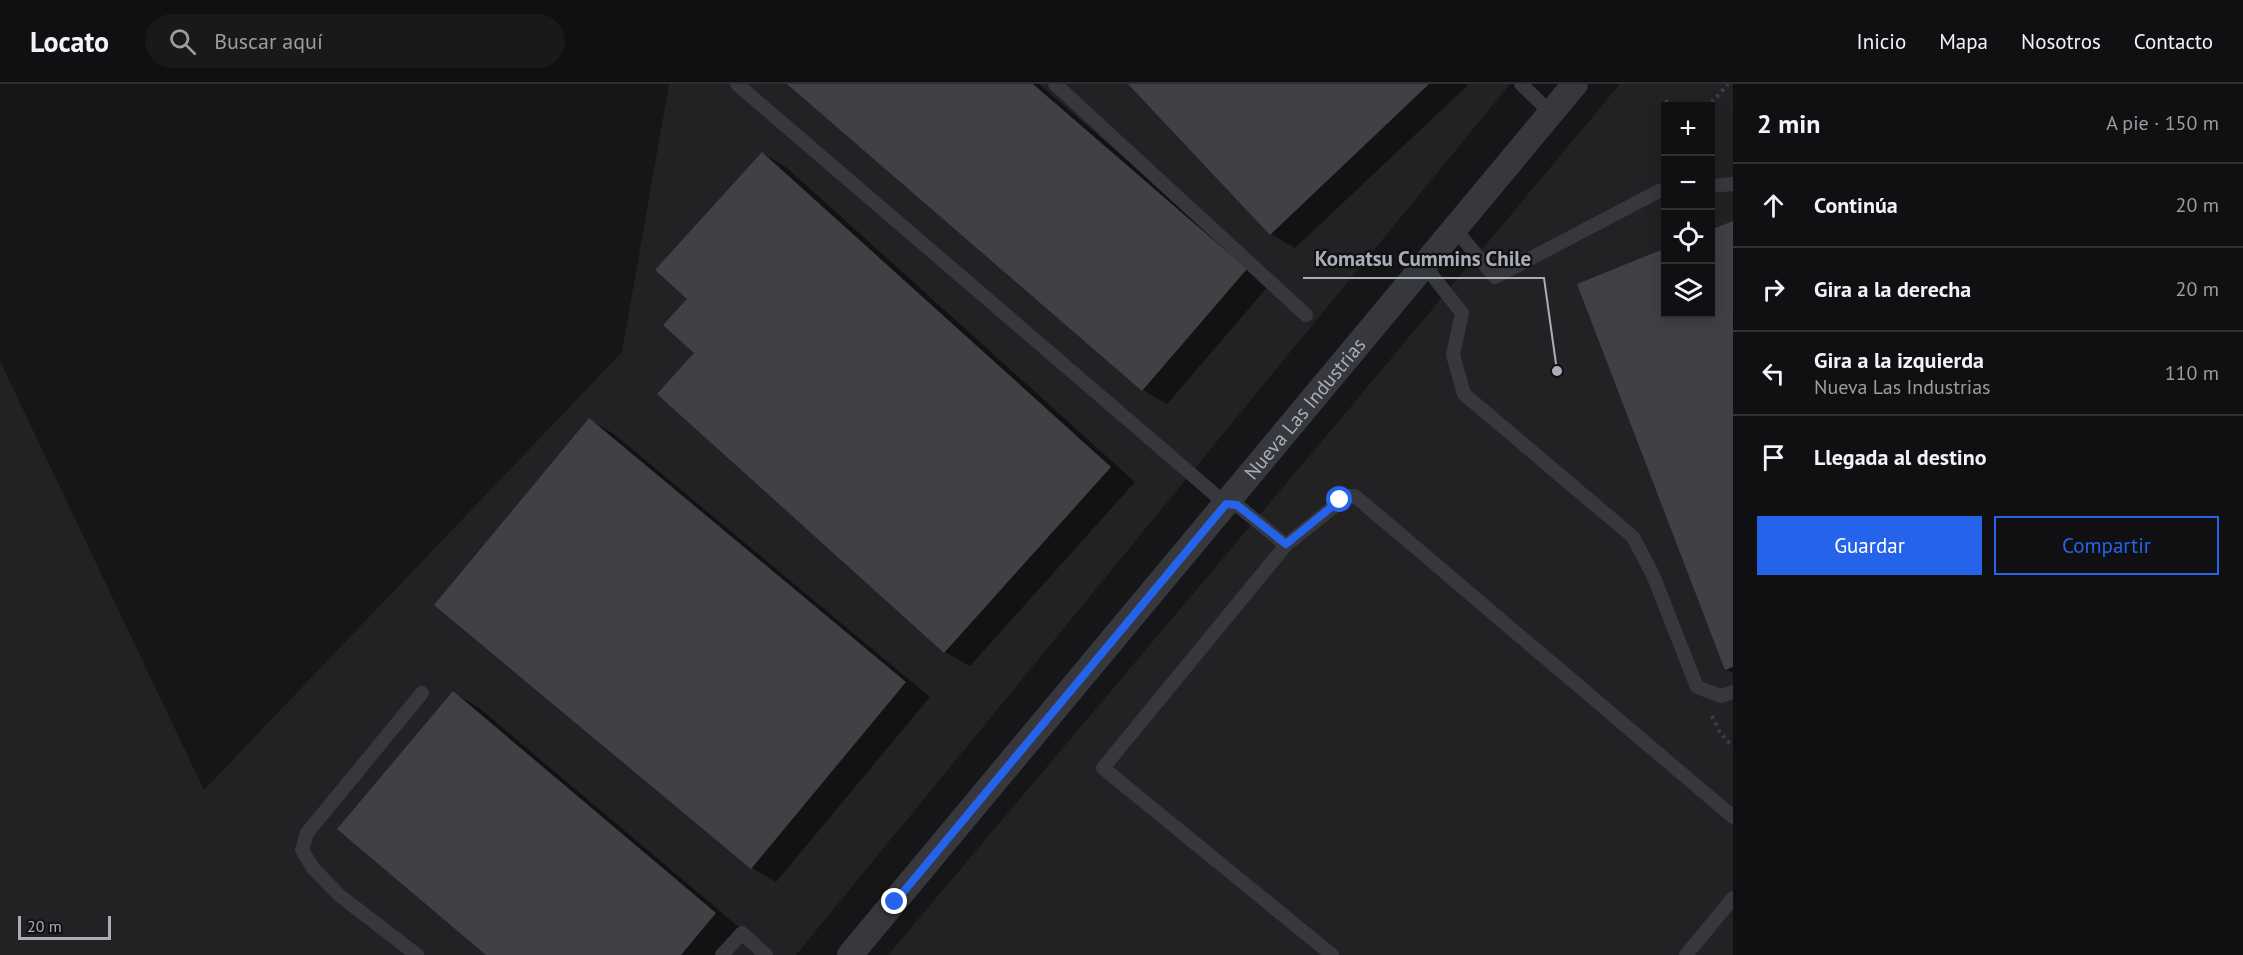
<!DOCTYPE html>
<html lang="es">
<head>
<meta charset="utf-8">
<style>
  :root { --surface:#101012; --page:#19191b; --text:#f1f3f6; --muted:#9c9d9f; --line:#303032; --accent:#2563eb }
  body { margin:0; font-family:"PT Sans",sans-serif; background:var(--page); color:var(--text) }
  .controls { position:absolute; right:18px; top:18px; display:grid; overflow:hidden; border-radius:0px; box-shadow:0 3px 15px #0003 }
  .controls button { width:54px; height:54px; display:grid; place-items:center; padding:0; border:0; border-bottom:2px solid var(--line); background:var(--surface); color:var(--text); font:30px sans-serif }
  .scale { position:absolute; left:18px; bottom:15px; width:93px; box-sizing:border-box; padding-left:6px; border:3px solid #a8adb8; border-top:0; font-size:16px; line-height:21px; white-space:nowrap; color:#a8adb8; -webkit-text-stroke:4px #111113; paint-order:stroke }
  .stop { position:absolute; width:18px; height:18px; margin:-14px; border:4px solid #2563eb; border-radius:50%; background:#fff }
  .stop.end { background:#2563eb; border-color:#fff; box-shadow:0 2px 6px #0008 }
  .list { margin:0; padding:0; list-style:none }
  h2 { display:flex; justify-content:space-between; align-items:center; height:78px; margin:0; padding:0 24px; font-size:26px }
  h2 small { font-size:20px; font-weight:400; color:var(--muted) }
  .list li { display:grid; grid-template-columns:39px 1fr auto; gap:18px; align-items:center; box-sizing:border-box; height:84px; padding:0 24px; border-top:2px solid var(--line) }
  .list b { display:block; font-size:22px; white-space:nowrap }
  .list p { margin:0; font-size:20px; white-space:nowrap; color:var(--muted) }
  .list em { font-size:20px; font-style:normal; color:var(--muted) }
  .actions { display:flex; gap:12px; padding:18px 24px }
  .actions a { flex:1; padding:14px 0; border:2px solid var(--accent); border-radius:0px; text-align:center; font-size:21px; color:var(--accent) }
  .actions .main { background:var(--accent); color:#fff }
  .icon { flex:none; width:33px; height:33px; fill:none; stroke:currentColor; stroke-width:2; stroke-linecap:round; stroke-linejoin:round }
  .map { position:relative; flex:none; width:1733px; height:871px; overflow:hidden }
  header { display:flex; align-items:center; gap:36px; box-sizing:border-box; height:84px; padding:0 30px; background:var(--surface); border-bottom:2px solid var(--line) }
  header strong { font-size:28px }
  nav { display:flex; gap:33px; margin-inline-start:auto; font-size:21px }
  .search { width:420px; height:54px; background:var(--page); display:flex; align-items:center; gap:15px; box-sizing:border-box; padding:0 21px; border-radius:33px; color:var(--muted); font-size:22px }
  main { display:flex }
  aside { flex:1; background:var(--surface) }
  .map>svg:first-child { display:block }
  .built { fill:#222225; fill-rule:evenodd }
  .shadow { fill:#0007 }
  .building { fill:#404145 }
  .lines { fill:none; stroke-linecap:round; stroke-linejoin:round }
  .path { stroke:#3d3f44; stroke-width:4; stroke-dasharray:3 4.5; stroke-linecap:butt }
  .lane { stroke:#37383d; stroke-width:14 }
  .street { stroke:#37383d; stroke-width:26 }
  .route { stroke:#2563eb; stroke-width:8 }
  .labels { text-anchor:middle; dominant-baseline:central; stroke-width:4.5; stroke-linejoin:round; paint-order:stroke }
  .street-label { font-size:20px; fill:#a8adb8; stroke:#111113 }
  .leader { fill:none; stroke:#a8adb8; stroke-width:2 }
  .callout-dot { fill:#a8adb8; stroke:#111113; stroke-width:2 }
  .callout-label { font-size:21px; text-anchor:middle; font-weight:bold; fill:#a8adb8; stroke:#111113; stroke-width:4.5; stroke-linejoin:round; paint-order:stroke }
</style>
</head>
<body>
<header>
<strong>Locato</strong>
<div class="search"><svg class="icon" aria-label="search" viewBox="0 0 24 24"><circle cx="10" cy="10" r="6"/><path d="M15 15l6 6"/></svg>Buscar aquí</div>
<nav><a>Inicio</a><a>Mapa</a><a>Nosotros</a><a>Contacto</a></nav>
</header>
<main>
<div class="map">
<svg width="1733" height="871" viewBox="0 0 1733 871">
  <rect width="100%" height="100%" fill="#161618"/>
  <g class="built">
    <path d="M669,0H1510L796,871H0V277L204,706L622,268Z"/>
    <path d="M1620,0H1733V871H888L1333,344ZM1666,22H1710V230H1666Z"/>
  </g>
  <g class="shadow">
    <path d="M790,0H1039L1270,200L1167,320L1143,306Z"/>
    <path d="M1130,0H1469L1295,164L1271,150Z"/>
    <path d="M763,69L787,84L1135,398L970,582L945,568L697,268L689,215Z"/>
    <path d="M1733,138V589L1726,585L1666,230H1710Z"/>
    <path d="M590,336L614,350L930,613L776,798L752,784Z"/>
    <path d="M453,609L478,623L740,844L717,871H489Z"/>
  </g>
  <g class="building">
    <path d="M787,0H1033L1247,185L1142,307Z"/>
    <path d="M1128,0H1429L1270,151Z"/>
    <path d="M762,68L1111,383L944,569L657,310L694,269L663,241L687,215L655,186Z"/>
    <path d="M1733,137V583L1725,586L1577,200L1666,164V230H1710V146Z"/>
    <path d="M589,334L906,598L751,785L434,521Z"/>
    <path d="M453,607L716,829L681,871H486L337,745Z"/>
  </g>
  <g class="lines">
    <g class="path">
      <path d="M1665,17L1677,22"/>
      <path d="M1705,22L1712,18L1728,0"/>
      <path d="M1712,632L1720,649L1733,663"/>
    </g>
    <g class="lane">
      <path d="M737,0L1226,420L1237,421L1286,461"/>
      <path d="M1055,0L1306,231"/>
      <path d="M1521,0L1551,29"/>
      <path d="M1710,102L1733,100"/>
      <path d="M1454,144L1495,193L1659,107L1666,106"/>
      <path d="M1424,181L1462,229L1453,271L1464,310L1633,453L1653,491L1697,603L1721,612L1733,608"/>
      <path d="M417,871L339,811L313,784L302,766L307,749L422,609"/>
      <path d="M722,871L742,849L766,871"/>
      <path d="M1332,871L1103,684L1286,461L1347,412H1355L1733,733"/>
      <path d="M1686,871L1733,814"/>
    </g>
    <path class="street" id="s1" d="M850,871L1575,0"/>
  </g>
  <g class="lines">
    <path class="route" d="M895,818L1226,420L1237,421L1286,460L1340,416"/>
  </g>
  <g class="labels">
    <g class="street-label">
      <text stroke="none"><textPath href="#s1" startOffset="711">Nueva Las Industrias</textPath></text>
    </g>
  </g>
  <path class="leader" d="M1557 287L1544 194H1303"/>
  <circle class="callout-dot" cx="1557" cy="287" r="6"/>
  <g class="callout-label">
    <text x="1423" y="182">Komatsu Cummins Chile</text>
  </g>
</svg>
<div class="controls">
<button>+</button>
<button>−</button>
<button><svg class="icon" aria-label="locate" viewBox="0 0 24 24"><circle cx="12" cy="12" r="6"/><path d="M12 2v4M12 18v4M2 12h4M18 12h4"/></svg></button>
<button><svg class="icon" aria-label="layers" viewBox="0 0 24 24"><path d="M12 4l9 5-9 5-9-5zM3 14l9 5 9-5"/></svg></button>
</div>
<div class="scale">20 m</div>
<div class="stop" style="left:1340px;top:416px"></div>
<div class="stop end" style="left:895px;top:818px"></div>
</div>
<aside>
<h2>2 min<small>A pie · 150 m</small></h2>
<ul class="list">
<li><svg class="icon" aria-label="ahead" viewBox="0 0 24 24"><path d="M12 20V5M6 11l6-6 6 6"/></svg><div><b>Continúa</b></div><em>20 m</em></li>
<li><svg class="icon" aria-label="right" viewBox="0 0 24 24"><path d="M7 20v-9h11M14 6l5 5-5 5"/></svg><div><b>Gira a la derecha</b></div><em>20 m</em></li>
<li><svg class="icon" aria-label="left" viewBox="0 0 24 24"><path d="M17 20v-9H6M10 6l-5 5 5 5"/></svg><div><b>Gira a la izquierda</b><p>Nueva Las Industrias</p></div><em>110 m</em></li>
<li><svg class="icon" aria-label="arrive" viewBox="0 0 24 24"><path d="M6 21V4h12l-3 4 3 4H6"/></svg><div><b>Llegada al destino</b></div></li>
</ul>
<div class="actions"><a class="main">Guardar</a><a>Compartir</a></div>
</aside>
</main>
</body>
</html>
